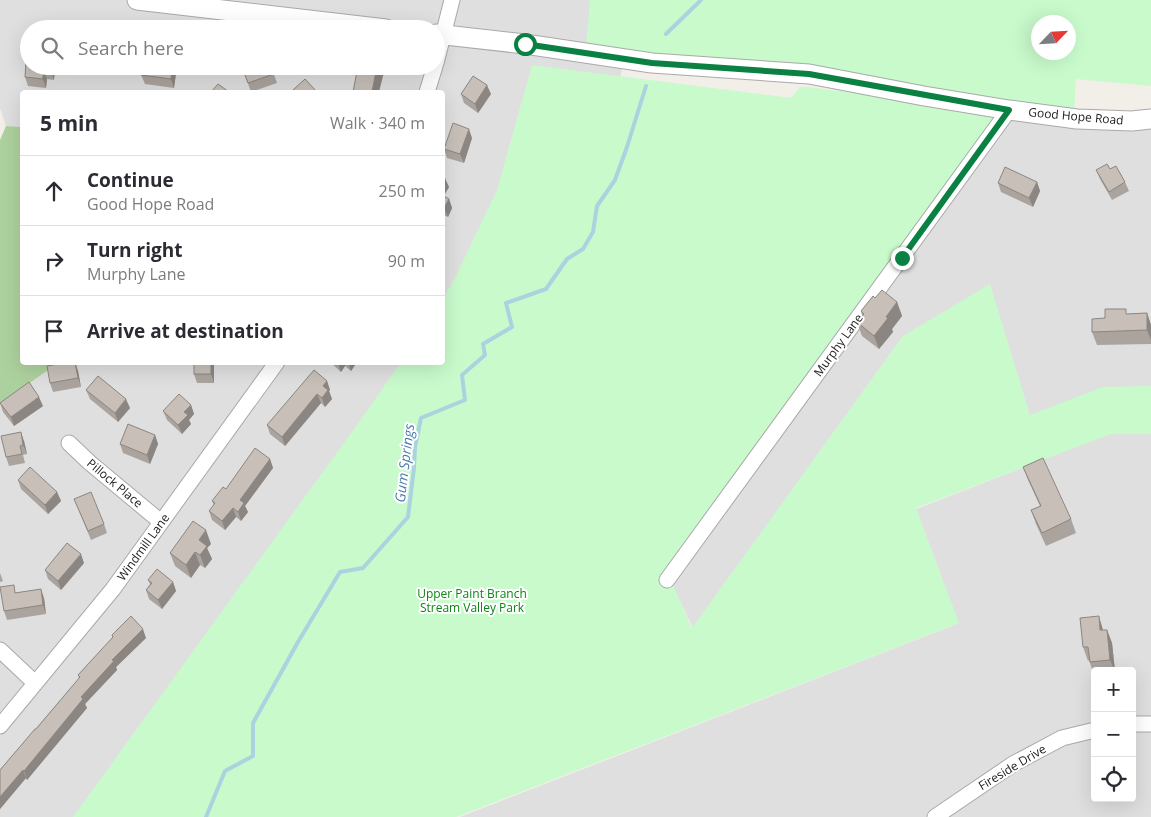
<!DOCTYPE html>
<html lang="en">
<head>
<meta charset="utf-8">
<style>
  :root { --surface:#fff; --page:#f2f2f3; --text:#2b2b33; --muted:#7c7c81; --line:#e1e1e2 }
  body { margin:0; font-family:"Open Sans",sans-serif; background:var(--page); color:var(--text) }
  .controls { position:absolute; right:15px; bottom:15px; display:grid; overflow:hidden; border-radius:5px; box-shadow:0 5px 20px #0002 }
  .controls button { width:45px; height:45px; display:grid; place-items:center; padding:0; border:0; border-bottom:1px solid var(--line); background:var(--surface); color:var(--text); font:25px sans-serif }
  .compass { position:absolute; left:1031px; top:15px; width:45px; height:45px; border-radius:50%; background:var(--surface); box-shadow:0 5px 20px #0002; rotate:65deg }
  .stop { position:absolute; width:15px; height:15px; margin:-11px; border:4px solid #0b8043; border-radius:50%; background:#fff }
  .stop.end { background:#0b8043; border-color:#fff; box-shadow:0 1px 5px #0008 }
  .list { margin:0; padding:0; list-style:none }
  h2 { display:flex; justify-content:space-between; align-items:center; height:65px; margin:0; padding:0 20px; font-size:21px }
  h2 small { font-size:16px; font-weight:400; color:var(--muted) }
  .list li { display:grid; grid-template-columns:32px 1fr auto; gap:15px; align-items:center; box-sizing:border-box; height:70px; padding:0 20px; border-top:1px solid var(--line) }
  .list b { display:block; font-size:19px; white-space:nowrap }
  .list p { margin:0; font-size:16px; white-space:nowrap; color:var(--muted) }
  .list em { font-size:16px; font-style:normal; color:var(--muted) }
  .icon { flex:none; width:28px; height:28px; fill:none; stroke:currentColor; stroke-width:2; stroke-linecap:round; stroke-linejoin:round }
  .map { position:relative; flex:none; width:1151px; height:817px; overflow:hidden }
  .search { position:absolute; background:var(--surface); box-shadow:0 5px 20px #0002; left:20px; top:20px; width:425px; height:55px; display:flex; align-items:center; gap:12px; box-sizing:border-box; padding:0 18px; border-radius:28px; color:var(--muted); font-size:19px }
  .panel { position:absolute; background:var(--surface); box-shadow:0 5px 20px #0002; left:20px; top:90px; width:425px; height:275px; border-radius:5px }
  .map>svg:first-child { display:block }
  .residential { fill:#e0dfdf; fill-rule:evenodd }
  .forest { fill:#add19e }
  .park { fill:#c8facc; fill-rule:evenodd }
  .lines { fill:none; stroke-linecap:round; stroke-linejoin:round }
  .stream { stroke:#aad3df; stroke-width:4 }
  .minor-casing { stroke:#a9a9a9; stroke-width:17 }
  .tertiary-casing { stroke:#a9a9a9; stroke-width:21 }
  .minor { stroke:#fff; stroke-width:15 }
  .tertiary { stroke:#fff; stroke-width:19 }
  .wall { fill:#aba49e }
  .shaded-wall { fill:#8b8681 }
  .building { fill:#c7bfb8; stroke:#8b8681 }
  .route { stroke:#0b8043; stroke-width:6 }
  .labels { text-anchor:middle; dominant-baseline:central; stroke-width:4; stroke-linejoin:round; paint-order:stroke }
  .street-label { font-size:12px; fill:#222; stroke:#fff }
  .park-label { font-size:12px; fill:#0c8416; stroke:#fff }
  .water-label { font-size:14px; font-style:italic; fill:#4a7aab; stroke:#fff }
</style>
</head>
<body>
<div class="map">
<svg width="1151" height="817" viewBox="0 0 1151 817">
  <rect width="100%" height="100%" fill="#f2efe9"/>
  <g class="residential">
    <path d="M0,0H590L624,59L620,79L443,320L442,92H22V127L6,126L0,108ZM29,29H436V66H29Z"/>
    <path d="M1009,110L1151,119V817H460L957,624L914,510L1045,459L903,336L693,628L665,570ZM1095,671H1132V798H1095Z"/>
    <path d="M58,363H415L79,817H0V404Z"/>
  </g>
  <path class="forest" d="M6,126L22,127V362L58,363L0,404V140Z"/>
  <g class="park">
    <path d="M590,0H1151V86L1076,79L1074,113L586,47ZM1038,22H1068V52H1038Z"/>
    <path d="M532,65L791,98L800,87H808L1000,112L666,570L692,628L903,336L990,284L1030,415L1103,387L1151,386V434H1111L916,508L959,623L456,817H73L367,411L400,363L442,362L443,298L454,280L497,190Z"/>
  </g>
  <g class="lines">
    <g class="stream">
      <path d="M666,34L701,0"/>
      <path d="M206,817L225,771L253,756V723L298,642L340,572L363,568L408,517L414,468L415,447L421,418L465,400L462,375L485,355L483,344L512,327L506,303L546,289L567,259L583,249L593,232L597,206L615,180L627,147L646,86"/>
    </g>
    <defs>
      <g id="minor">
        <path d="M436,63L452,0"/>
        <path d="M427,92L435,66"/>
        <path d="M69,443L90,463L161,522"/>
        <path d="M667,580L1009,110"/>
        <path d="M0,650L35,683"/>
        <path d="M1132,724H1151"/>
        <path d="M0,726L113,589L277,362"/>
        <path d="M935,817L1013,764L1062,738L1095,730"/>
      </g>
      <g id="tertiary">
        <path d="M137,0L386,29"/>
        <path d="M436,34L525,44L652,63L809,74L924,96L1009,110L1077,119L1132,121L1151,119"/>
      </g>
    </defs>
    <use href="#minor" class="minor-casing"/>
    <use href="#tertiary" class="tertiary-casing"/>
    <use href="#minor" class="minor"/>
    <use href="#tertiary" class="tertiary"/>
  </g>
  <g class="wall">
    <path d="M55,66L54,80L47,79L46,88L28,86L25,77Z"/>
    <path d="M84,66H111V71H86Z"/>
    <path d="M177,66L174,88L145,84L141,75Z"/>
    <path d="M271,66L277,83L251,92L242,67Z"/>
    <path d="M461,94H491L478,113L464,103Z"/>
    <path d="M472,138L464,163L447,158L444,149Z"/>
    <path d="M1110,169L1125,182L1129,191L1112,200L1100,179L1096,170Z"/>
    <path d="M442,176L449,187L444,196L449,199L452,208L448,217L442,214Z"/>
    <path d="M1037,182L1040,191L1033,207L1001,192L998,183Z"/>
    <path d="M875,298L897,302L902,316L892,329L893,332L879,349L862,336L857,322L862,316L861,311Z"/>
    <path d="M1147,313L1151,325V344L1097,345L1092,332L1105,318L1128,314Z"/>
    <path d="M75,362L78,371L81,387L53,392L50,383Z"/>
    <path d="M214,362V383H197L194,374Z"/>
    <path d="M330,362H357L351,371L345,366L341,372Z"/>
    <path d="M327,381L330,390L329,391L332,399L325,407L321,403L285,446L270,434L267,425Z"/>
    <path d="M86,390L130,408L118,422L90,399Z"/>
    <path d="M0,403L43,406L14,426L3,412Z"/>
    <path d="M191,405L194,414L189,420L191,424L182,434L167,420L163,411Z"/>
    <path d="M155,435L158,444L150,464L123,453L120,444Z"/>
    <path d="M24,441L27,454L23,455L25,463L9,466L6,457Z"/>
    <path d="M270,459L273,468L245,506L248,512L241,521L236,517L225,530L212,520L209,511L214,505L212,501L226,489Z"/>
    <path d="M1023,467L1071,519L1076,533L1046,546L1036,524L1031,510L1040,506L1028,480Z"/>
    <path d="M18,480L57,492L61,501L48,514L21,489Z"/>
    <path d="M74,499L104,524L107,533L91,540Z"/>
    <path d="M211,544L207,548L212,559L205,568L200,565L191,578L175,566L170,553Z"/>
    <path d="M84,563L61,590L48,579L45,570Z"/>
    <path d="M0,573L3,581L0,582Z"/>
    <path d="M148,580L173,582L176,591L162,609L149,599L146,590L150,584Z"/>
    <path d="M17,592L44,598L46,614L7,620L4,611Z"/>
    <path d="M1104,630H1107L1112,643L1115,671H1095L1094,675L1089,660L1088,661L1083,647Z"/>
    <path d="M112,635L146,638L116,667L117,670L85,704L87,708L27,780L26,778L0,809V770L79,679L78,675L113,638Z"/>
  </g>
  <g class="shaded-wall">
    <path d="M51,66H55L54,80L51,71Z"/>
    <path d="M172,66H177L174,88L171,79Z"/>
    <path d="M377,66H382L384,72L379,92H372Z"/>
    <path d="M43,70L47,79L46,88L43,79Z"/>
    <path d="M487,85L491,94L478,113L475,104Z"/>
    <path d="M469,129L472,138L464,163L460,154Z"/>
    <path d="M445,178L449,187L442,198V183Z"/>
    <path d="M1037,182L1040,191L1033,207L1029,198Z"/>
    <path d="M449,199L452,208L448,217L444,208Z"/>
    <path d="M897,302L902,316L892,329L893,332L879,349L874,336L886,317Z"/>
    <path d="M1147,313L1151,325V340L1147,330Z"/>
    <path d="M75,362L78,371L81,387L78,378Z"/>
    <path d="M211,362H214V383L211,374Z"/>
    <path d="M344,362L345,366L341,372L338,363Z"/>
    <path d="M348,362H357L351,371Z"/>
    <path d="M327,381L330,390L329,391L332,399L325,407L322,398L323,386Z"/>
    <path d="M317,394L321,403L285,446L282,437Z"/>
    <path d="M39,397L43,406L14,426L11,417Z"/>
    <path d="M126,399L130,408L118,422L115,413Z"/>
    <path d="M191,405L194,414L189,420L191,424L182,434L178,425L184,412Z"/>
    <path d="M21,432L24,441L27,454L23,445Z"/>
    <path d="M155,435L158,444L150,464L147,455Z"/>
    <path d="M270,459L273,468L245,506L248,512L241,521L238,512L240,500Z"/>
    <path d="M57,492L61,501L48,514L45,505Z"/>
    <path d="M233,508L236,517L225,530L222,521Z"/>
    <path d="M206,530L211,544L207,548L212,559L205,568L200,555L199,540Z"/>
    <path d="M195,552L200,565L191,578L186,565Z"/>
    <path d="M81,554L84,563L61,590L58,581Z"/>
    <path d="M173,582L176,591L162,609L158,600Z"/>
    <path d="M41,589L44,598L46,614L43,605Z"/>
    <path d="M1099,616L1103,630L1105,644L1100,630Z"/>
    <path d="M143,629L146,638L116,667L117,670L85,704L87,708L27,780L24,771L81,697L112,660Z"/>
    <path d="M1107,630L1112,643L1115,671L1110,660Z"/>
    <path d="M23,770L26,778L0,809V797Z"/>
  </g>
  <g class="building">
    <path d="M27,47H29V66H51V71L43,70V79L25,77Z"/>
    <path d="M143,66H172L171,79L141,75Z"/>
    <path d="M244,66H271L274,74L248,83L242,67Z"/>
    <path d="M358,66H377L372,92H353Z"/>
    <path d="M473,76L487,85L475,104L461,94Z"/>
    <path d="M305,79L317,92H295L293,90Z"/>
    <path d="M218,84L229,92H211Z"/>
    <path d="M453,123L469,129L460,154L444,149Z"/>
    <path d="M1107,164L1110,169L1116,166L1125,182L1109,192L1096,170Z"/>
    <path d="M1005,167L1037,182L1029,198L998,183Z"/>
    <path d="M442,176L445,178L442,183Z"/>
    <path d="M442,195L449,199L444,208L442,207Z"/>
    <path d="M882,290L897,302L886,317L888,318L874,336L857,322L864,314L861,311L873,296L875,298Z"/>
    <path d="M1105,309H1126V314L1147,313V330L1092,332V319L1105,318Z"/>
    <path d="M70,362H75L78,378L50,383L47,366Z"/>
    <rect x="194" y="362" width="17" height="12"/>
    <path d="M314,370L327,381L323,386L328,390L322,398L317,394L282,437L267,425Z"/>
    <path d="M98,376L126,399L115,413L86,390Z"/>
    <path d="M29,382L39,397L11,417L0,403Z"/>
    <path d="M179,394L191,405L184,412L188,415L178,425L163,411Z"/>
    <path d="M128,424L155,435L147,455L120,444Z"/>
    <path d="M21,432L23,445L20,446L22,454L6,457L1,436Z"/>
    <path d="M255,448L270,459L240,500L244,503L238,512L233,508L222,521L209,511L215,503L212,501L223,487L226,489Z"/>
    <path d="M1043,458L1071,519L1042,533L1031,510L1041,506L1023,467Z"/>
    <path d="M30,467L57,492L45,505L18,480Z"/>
    <path d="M91,492L104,524L88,531L74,499Z"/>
    <path d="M193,521L206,530L199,540L207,546L200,555L195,552L186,565L170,553Z"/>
    <path d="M67,543L81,554L58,581L45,570Z"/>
    <path d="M157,569L173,582L158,600L146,590L152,583L148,580Z"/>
    <path d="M14,585L15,593L41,589L43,605L4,611L0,587Z"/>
    <path d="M131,616L143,629L112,660L114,661L81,697L83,699L24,771L23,770L0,797V770L35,729H36L80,677L78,675L113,637L112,635Z"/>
    <path d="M1099,616L1100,630H1107L1110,660L1090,662L1088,647H1083L1080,618Z"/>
  </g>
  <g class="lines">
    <path class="route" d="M525,44L652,63L809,74L1009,110L902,258"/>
  </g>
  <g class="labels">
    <g class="street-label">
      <text transform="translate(1076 116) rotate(5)">Good Hope Road</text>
      <text transform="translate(838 345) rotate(-54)">Murphy Lane</text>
      <text transform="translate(115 483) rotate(40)">Pillock Place</text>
      <text transform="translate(143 547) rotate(-54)">Windmill Lane</text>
      <text transform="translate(1012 767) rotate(-31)">Fireside Drive</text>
    </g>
    <g class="park-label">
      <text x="472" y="593">Upper Paint Branch<tspan x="472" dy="14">Stream Valley Park</tspan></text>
    </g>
    <g class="water-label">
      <text transform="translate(404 463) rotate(-83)">Gum Springs</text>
    </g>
  </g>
</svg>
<div class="controls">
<button>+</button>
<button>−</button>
<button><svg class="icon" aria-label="locate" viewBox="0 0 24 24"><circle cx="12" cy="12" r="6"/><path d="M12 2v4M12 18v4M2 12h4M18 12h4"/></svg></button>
</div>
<svg class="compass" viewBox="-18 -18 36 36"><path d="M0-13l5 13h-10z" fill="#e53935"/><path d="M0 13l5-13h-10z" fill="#7c7c81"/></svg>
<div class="stop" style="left:525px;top:44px"></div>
<div class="stop end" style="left:902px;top:258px"></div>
<div class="search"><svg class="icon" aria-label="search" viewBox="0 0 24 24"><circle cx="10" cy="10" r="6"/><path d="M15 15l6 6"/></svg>Search here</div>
<section class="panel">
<h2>5 min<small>Walk · 340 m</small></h2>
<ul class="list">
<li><svg class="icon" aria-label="ahead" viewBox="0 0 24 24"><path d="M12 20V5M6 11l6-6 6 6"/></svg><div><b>Continue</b><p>Good Hope Road</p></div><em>250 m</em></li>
<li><svg class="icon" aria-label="right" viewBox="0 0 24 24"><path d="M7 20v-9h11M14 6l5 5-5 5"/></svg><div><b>Turn right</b><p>Murphy Lane</p></div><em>90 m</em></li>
<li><svg class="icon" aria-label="arrive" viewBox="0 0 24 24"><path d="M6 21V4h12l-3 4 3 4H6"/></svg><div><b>Arrive at destination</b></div></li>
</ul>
</section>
</div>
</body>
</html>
